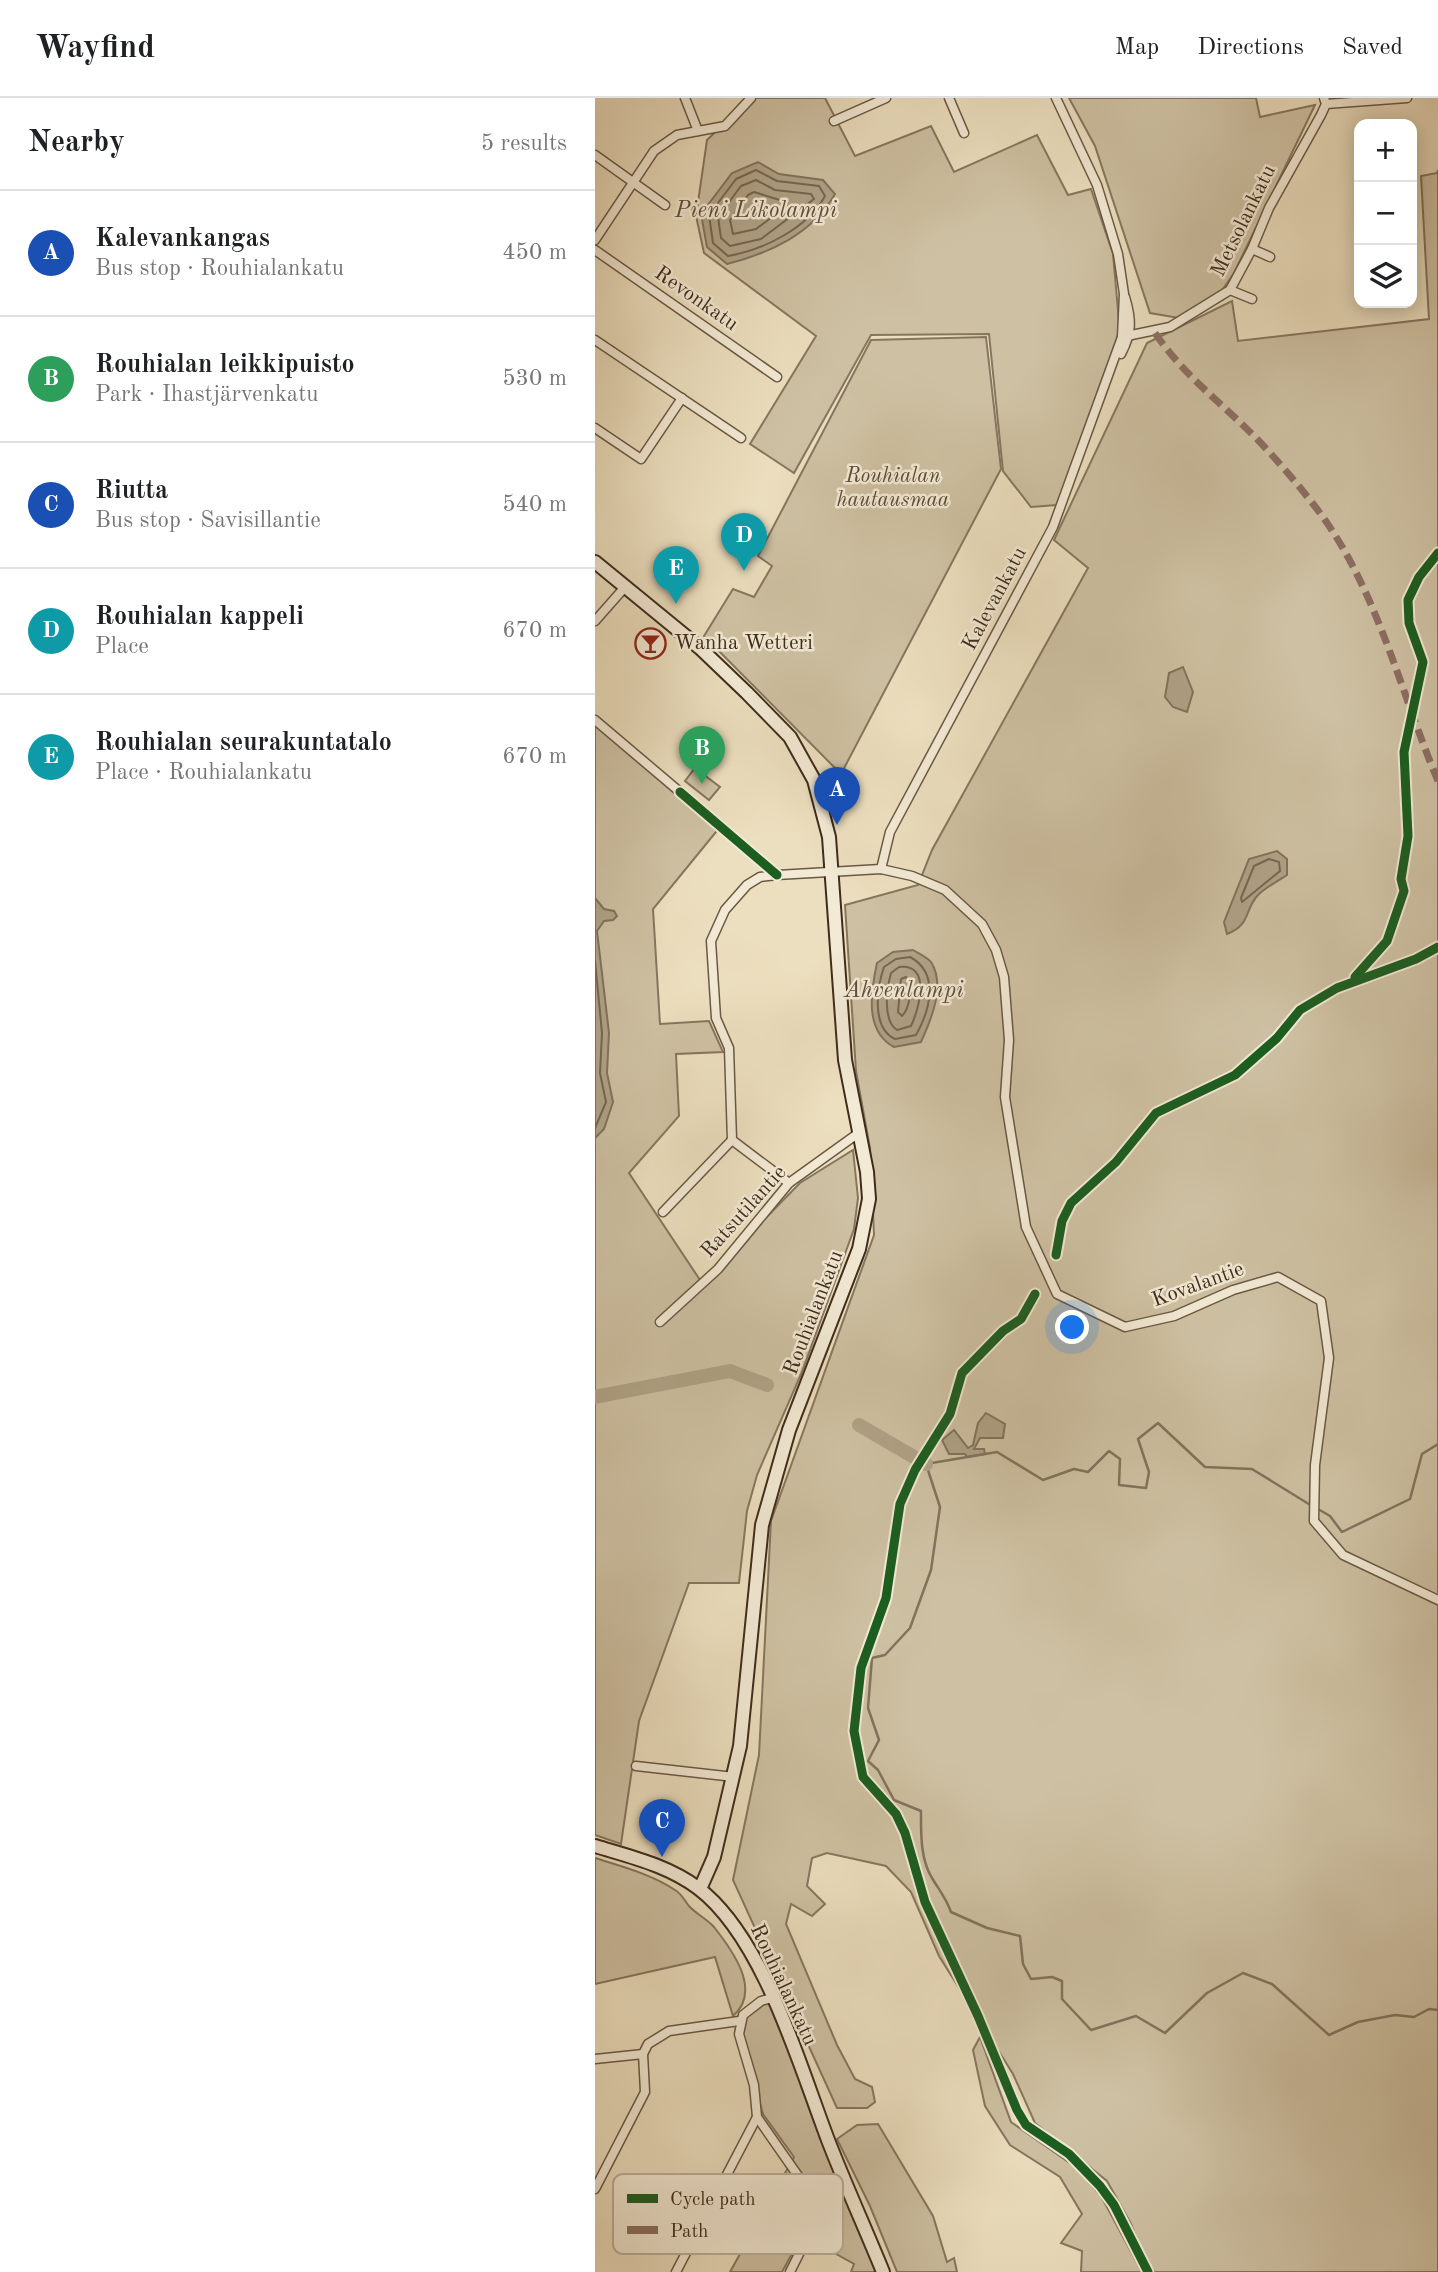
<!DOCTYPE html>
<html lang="en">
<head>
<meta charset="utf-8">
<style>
  :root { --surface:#fff; --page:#f6f6f6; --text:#202124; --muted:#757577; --line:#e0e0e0; --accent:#0b8043 }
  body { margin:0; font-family:"Old Standard TT",serif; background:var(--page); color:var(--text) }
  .controls { position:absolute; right:21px; top:21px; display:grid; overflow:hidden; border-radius:14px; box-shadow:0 4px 18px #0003 }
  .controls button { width:63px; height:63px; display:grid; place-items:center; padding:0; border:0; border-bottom:2px solid var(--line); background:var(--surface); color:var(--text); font:35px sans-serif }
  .you { position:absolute; left:478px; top:1230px; width:24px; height:24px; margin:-18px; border:5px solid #fff; border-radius:50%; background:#1a73e8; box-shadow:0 0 0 10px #1a73e833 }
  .badge { display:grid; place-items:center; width:46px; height:46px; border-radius:50%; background:var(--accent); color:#fff; font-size:23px; font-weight:700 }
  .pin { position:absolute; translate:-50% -58px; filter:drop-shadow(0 2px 4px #0008) }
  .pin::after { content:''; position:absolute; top:37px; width:24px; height:21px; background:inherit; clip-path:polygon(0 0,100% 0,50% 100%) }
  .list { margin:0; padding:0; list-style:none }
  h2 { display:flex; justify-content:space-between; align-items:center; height:91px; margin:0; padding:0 28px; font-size:30px }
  h2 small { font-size:23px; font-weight:400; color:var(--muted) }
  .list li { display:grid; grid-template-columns:46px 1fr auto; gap:21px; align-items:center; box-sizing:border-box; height:126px; padding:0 28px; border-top:2px solid var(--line) }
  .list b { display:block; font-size:26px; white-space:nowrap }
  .list p { margin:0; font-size:23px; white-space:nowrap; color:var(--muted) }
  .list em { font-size:23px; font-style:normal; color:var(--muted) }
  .icon { flex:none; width:38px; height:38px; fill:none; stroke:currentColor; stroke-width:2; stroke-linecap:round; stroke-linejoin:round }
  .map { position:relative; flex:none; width:843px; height:2174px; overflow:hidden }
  header { display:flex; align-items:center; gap:42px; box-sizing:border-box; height:98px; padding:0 35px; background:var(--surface); border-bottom:2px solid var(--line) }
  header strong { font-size:33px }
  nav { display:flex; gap:38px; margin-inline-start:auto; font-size:24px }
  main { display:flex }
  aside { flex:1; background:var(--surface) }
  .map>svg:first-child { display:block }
  .green { fill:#cec1a3; stroke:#86765f; stroke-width:2 }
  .water { fill:#b0a287; stroke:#82735c; stroke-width:2 }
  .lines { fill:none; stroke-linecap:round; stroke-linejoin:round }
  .shore { stroke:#766751; stroke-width:2 }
  .stream { stroke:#82735c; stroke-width:2.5 }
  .river { stroke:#b0a287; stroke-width:14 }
  .street-casing { stroke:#695944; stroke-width:11 }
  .secondary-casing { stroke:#3d2c1b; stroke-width:16 }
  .street { stroke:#f3ead5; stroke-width:8 }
  .secondary { stroke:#f3ead5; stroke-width:12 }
  .quiet { stroke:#8d6e63; stroke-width:7; stroke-dasharray:14 7; stroke-linecap:butt }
  .cycleway-casing { stroke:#f3ead5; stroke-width:13 }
  .cycleway { stroke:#1b5e20; stroke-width:9 }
  .labels { text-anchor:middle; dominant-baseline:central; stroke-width:5; stroke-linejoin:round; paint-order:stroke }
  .street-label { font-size:21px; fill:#3d2c1b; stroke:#f3ead5 }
  .park-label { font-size:21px; font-style:italic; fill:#5a4a36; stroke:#f3ead5 }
  .poi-label { font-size:21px; fill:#3d2c1b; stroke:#f3ead5; text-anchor:start }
  .water-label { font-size:23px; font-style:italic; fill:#604f3b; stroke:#f3ead5 }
  .key { fill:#f3ead5; stroke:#bcb19d; stroke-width:2 }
  .key-label { font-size:19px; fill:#3d2c1b }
</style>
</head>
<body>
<header>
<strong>Wayfind</strong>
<nav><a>Map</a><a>Directions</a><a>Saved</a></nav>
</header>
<main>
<aside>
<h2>Nearby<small>5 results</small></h2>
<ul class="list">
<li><span class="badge" style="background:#1a4fb4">A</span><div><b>Kalevankangas</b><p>Bus stop · Rouhialankatu</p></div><em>450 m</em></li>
<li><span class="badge" style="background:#2e9e5b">B</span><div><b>Rouhialan leikkipuisto</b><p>Park · Ihastjärvenkatu</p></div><em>530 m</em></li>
<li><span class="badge" style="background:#1a4fb4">C</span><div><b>Riutta</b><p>Bus stop · Savisillantie</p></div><em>540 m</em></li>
<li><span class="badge" style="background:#0f9aa8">D</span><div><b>Rouhialan kappeli</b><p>Place</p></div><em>670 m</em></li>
<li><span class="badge" style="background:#0f9aa8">E</span><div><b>Rouhialan seurakuntatalo</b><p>Place · Rouhialankatu</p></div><em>670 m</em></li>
</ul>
</aside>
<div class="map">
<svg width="843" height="2174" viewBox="0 0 843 2174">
  <rect width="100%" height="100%" fill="#ecdfbf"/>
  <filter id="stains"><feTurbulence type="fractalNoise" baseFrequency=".00286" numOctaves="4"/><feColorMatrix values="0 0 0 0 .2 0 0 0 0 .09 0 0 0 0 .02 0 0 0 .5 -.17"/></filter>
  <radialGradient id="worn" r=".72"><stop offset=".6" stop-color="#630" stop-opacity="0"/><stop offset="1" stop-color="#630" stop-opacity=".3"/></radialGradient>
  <g class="green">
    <path d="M156,0H230L260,58L336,28L359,74L442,37L473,97L496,91L518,156L525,235L462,407L436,409L408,373L394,236L276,237L199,375L155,346L221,238L109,155L101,118L112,42Z"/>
    <path d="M474,0H661L665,19L720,7L639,175L623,198L584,220L555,215L500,48Z"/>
    <path d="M843,72V2174H560L549,2160L536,2126L512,2083L440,2025L418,1976L344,1858L316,1794L291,1768L232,1755L217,1760L212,1788L230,1806L217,1818L196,1806L191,1826L242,1947L260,1981L277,1989L280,2004L272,2010H242L138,1782L164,1657L176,1423L279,1137L275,1050L261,973L250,807L323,787L337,752L493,470L459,442L552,245L637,203L643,243L834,221L826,78L842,75Z"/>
    <path d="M391,239L406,371L246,676L109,538L138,491L159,499L177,468L163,458L276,242Z"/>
    <path d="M0,622L125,729L58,811L65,926L114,923L128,954L81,956L84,1018L34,1075L107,1185L205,1085L258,1052L263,1100L259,1131L207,1274L162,1377L152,1413L144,1485H94L44,1623L26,1746L0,1737Z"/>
    <path d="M100,670L125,689L114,702L90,683Z"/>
    <path d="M0,1760C28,1769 56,1776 80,1792C87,1796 89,1802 94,1808C101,1816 112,1821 119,1829C138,1853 167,1893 138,1918L120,1859L0,1886Z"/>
    <path d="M177,1900L288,2174H256L259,2166L207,2137L187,2174H135L199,2059L168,2016L144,1936V1923Z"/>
    <path d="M385,1939L416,2024L482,2070L506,2098L547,2174H486L487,2153L466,2145L487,2116L465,2079L415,2047L390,2008L378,1952Z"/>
    <path d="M283,2026L338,2118L352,2164L359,2160L362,2174H302L275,2108L242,2041L262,2027Z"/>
  </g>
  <g class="water">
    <path d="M163,64L184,76L228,82L240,96C217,136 175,155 132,166L112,149L106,116L137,75Z"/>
    <path d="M588,569L598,594L592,614L578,609L570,599L574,575Z"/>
    <path d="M682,753L692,761V777C683,783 671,789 663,797C649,812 656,827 632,836L629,824L654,761Z"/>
    <path d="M0,800L9,811L19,813L22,818L18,822L9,823L2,833L14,935L12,975L18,1004L9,1031L0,1040Z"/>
    <path d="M318,852C323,855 332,859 336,864C351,887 336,922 326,944L299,949C269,933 276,893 282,865L298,854Z"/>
    <path d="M391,1315L410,1326L408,1340H385L379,1351H389L390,1356L372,1359L370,1356H354L347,1342L359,1332L373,1350L378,1347L383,1325Z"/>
  </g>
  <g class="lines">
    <g class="shore">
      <path d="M161,72L182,83L224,88L230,98C213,130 168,152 133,158L118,145L114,117L141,81Z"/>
      <path d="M161,82L180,92L216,96L219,101L166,141L135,148L126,140L123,119L146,88Z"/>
      <path d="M159,94L191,104L192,108L161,131L138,136L135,122L153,97Z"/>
      <path d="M674,761L684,764L685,773L647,804L646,800L659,768Z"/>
      <path d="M315,859C345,875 335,912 321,937L300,941C276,930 282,889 289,869L301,861Z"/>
      <path d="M0,863L7,935L5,975L11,1004L0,1030"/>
      <path d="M304,869C337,865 324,911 316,928L302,932C287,922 292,890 296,875Z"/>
      <path d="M311,879C318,888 315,910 307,918L303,914L306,881Z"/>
    </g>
    <g class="stream">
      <path d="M717,1408L657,1371L610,1369L563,1325L543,1341L554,1374L551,1390L524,1387L525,1361L514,1353L493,1374L479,1371L448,1382L402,1354L331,1366L345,1409L336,1472L315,1530L290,1557L277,1560L273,1610L284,1642L273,1663L283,1672L299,1702L326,1713C326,1734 325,1761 337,1780C344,1792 351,1800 356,1814L392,1830L425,1838L428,1866L436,1881L457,1879L467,1883V1901L496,1932L541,1918L570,1935L612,1895L648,1875L677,1886L734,1937L763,1924L800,1917L819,1919L834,1911L843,1912"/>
      <path d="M723,1411L735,1418L747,1434L815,1401L827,1356L843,1346"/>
    </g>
    <g class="river">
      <path d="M0,1299L135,1273L172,1287"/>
      <path d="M264,1327L331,1366"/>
    </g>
    <defs>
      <g id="street">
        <path d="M90,0L103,33"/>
        <path d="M354,0L369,35"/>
        <path d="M731,6L812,0"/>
        <path d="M239,23L291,0"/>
        <path d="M0,57L70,107"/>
        <path d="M0,142L59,53L82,37L130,28L156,0"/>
        <path d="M657,151L675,159"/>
        <path d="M0,152L182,279"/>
        <path d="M635,192L657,201"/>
        <path d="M527,239L575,229L635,192L657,151L674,110L726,17L731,6L729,0"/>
        <path d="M0,242L146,340"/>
        <path d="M526,256C537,235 537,222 530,199"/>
        <path d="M0,330L46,361L87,300"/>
        <path d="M0,523L30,489"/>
        <path d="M0,622L85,694"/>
        <path d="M286,771L295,734L458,429L527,239L529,196L523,156L502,87L461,0"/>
        <path d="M194,1085L137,1042L134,950L121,920L116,843L130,812L152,787L165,779L182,777L286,771L317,778L350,792L387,826L401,852L409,879L414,942L410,999L431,1129L462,1196L530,1229L579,1218L638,1192L683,1179L726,1203L734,1260L720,1367L719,1423L748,1457L843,1502"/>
        <path d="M68,1114L137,1042"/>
        <path d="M65,1224L123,1171L194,1085L265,1034"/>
        <path d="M41,1668L139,1679"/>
        <path d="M177,1900L166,1903L148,1917L144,1936L159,1987L162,2019L213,2092L221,2113L214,2136L195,2174"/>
        <path d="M0,1961L48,1956"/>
        <path d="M0,2091L50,1994L48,1956L53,1946L74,1933L144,1923"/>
        <path d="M81,2174L162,2019"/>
      </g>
      <g id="secondary">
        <path d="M0,464L105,550L152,595L195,639L219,682L234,739L250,962L272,1074L274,1101L264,1151L194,1332L167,1427L145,1648L119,1759L105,1791"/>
        <path d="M0,1748C36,1759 72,1767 103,1790C168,1839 204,1966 233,2042C250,2086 270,2130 288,2174"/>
      </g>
    </defs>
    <use href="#street" class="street-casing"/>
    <use href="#secondary" class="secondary-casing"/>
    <use href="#street" class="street"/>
    <use href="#secondary" class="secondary"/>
    <path class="quiet" d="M560,235C590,279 627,305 663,342C684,364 706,390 725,415C783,494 805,593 843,683"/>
    <defs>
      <g id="cycleway">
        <path d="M85,694L182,777"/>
        <path d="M760,879L792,843L809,793L806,781L813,738L809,654L828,564L814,525L813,502L824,479L843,455"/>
        <path d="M461,1157L467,1123L476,1105L521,1064L561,1015L640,977L682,940L705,912L742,890L821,861L843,849"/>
        <path d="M440,1196L426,1221L408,1233L367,1275L355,1316L320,1372L305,1406L291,1500L266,1570L259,1633L268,1679L301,1716L310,1735L330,1804L383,1918L422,2012L431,2027L474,2056L505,2088L519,2107L553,2174"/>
      </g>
    </defs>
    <use href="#cycleway" class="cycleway-casing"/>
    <use href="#cycleway" class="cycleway"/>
  </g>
  <defs>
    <symbol id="bar-ring" viewBox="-11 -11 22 22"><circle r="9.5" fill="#f3ead5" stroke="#8f2418" stroke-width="1.5"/><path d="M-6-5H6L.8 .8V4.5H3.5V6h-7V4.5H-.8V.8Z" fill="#8f2418"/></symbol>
  </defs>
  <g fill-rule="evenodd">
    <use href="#bar-ring" x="38" y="528" width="35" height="35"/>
  </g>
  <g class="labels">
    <g class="street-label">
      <text transform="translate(649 123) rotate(-64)">Metsolankatu</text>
      <text transform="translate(101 201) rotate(35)">Revonkatu</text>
      <text transform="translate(400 501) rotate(-62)">Kalevankatu</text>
      <text transform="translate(149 1114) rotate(-48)">Ratsutilantie</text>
      <text transform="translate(603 1187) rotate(-20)">Kovalantie</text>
      <text transform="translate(219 1215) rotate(-69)">Rouhialankatu</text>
      <text transform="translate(188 1887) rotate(65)">Rouhialankatu</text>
    </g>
    <g class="park-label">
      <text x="298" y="378">Rouhialan<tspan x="298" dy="24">hautausmaa</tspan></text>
    </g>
    <g class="poi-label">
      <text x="79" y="545">Wanha Wetteri</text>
    </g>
    <g class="water-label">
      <text x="161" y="112">Pieni Likolampi</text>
      <text x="309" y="892">Ahvenlampi</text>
    </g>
  </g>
  <rect x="18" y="2076" width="230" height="80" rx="10" class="key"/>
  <rect x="32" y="2096" width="31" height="9" fill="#1b5e20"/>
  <rect x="32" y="2128" width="31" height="8" fill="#8d6e63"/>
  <g class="key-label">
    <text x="75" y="2107">Cycle path</text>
    <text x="75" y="2139">Path</text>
  </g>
  <rect width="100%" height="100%" filter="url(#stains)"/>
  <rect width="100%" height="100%" fill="url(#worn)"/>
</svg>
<div class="controls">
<button>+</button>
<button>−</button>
<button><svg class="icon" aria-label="layers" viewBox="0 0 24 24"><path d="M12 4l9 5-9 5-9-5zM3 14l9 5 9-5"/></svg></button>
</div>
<div class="you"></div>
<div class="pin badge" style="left:242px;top:727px;background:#1a4fb4">A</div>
<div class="pin badge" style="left:107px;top:686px;background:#2e9e5b">B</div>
<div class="pin badge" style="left:67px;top:1759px;background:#1a4fb4">C</div>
<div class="pin badge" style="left:149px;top:473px;background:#0f9aa8">D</div>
<div class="pin badge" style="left:81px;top:506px;background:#0f9aa8">E</div>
</div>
</main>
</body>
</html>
